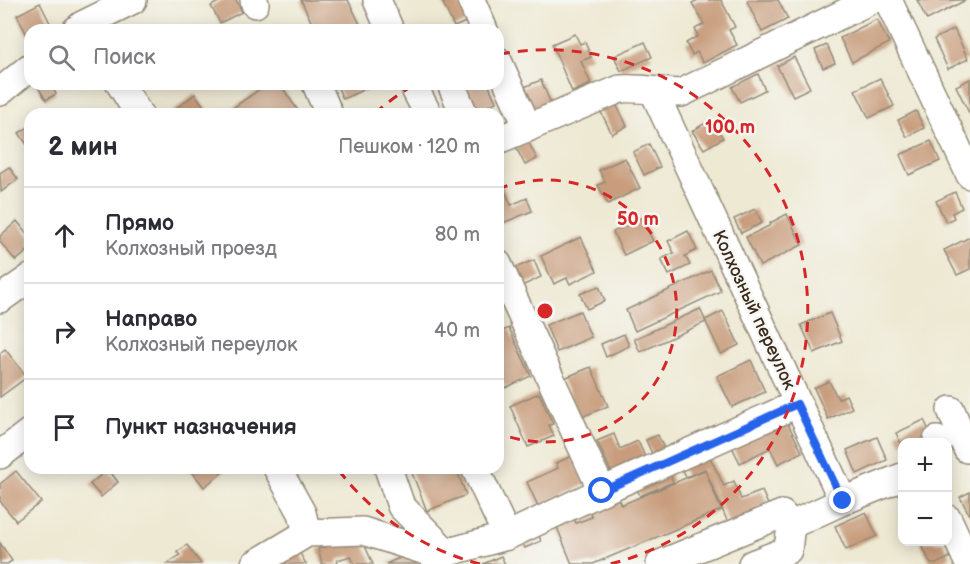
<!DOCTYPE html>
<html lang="ru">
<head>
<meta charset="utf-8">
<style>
  :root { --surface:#fff; --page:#f7f7f7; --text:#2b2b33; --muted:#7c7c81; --line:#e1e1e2 }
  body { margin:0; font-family:"Balsamiq Sans",sans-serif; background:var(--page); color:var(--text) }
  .controls { position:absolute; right:18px; bottom:18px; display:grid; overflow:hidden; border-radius:12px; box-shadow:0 3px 15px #0003 }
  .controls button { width:54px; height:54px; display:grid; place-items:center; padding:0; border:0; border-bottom:2px solid var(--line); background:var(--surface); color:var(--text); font:30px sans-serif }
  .stop { position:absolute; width:18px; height:18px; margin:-14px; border:4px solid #2563eb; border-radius:50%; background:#fff }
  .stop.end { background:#2563eb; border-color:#fff; box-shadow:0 2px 6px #0008 }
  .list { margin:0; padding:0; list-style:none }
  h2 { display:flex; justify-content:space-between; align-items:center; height:78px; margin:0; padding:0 24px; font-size:26px }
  h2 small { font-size:20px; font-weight:400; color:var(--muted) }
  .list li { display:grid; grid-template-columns:39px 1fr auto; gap:18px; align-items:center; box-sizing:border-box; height:96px; padding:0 24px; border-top:2px solid var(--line) }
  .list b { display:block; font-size:22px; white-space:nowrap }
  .list p { margin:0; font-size:20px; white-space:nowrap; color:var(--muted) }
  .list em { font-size:20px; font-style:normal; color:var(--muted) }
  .icon { flex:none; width:33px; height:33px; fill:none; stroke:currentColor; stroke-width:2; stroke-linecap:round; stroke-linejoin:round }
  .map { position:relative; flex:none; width:970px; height:564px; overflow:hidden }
  .search { position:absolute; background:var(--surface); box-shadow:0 3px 15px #0003; left:24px; top:24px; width:480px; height:66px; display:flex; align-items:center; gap:15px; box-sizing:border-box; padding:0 21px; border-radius:18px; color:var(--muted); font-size:22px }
  .panel { position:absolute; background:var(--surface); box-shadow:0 3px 15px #0003; left:24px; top:108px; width:480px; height:366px; border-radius:18px }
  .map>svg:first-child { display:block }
  .building { fill:#c89c7b }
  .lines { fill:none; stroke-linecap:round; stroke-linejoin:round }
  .minor-casing { stroke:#948a78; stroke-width:30 }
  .minor { stroke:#fff; stroke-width:27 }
  .route { stroke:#2563eb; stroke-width:8 }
  .ring { fill:none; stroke:#d62828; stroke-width:3; stroke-dasharray:10 8 }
  .labels { text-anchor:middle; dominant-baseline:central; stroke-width:5; stroke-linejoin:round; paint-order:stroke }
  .street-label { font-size:18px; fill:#3b2a1e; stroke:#f6f6f2 }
  .centre { fill:#d62828; stroke:#f6f6f2; stroke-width:3 }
  .ring-label { font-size:18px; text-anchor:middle; font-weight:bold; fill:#d62828; stroke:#f6f6f2; stroke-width:5; stroke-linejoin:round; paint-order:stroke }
</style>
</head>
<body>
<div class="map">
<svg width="970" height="564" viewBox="0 0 970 564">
  <rect width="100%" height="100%" fill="#f6f6f2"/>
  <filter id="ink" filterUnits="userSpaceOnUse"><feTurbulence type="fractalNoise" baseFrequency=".0167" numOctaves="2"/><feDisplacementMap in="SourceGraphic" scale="12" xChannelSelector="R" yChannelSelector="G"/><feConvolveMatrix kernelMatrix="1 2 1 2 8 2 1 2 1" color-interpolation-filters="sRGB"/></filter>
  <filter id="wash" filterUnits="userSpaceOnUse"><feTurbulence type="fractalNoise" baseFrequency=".008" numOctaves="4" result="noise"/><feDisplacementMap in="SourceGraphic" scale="24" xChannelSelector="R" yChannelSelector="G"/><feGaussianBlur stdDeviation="1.35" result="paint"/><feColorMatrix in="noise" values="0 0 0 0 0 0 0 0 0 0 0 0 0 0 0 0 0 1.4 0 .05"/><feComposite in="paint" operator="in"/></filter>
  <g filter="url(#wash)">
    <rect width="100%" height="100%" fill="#eee9d3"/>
    <g id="blocks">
      <g class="building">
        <path d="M222,0H236L242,12L220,23L211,6Z"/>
        <path d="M301,0H348L363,30H315Z"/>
        <path d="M449,0H458L468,21L454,27L443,3Z"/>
        <path d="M698,0H721L735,27L729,30L737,45L703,63L697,52L692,55L686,43L698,36L695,29L704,24L692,3Z"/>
        <path d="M748,0H778L788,19L762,32L747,1Z"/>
        <path d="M917,0H966L927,20Z"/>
        <path d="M40,3L50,23L37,30H30V34L27,35L17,15Z"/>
        <path d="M877,19L889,43L852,62L840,38Z"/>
        <path d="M954,29L968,59L948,69L934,39Z"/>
        <path d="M575,34L580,44L585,42L591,57L581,61L591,84L572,92L552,44Z"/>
        <path d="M645,42L652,57L621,71L614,56Z"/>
        <path d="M827,45L835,63L823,68L815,50Z"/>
        <path d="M794,57L810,88L793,96L777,66Z"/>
        <path d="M758,74L765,90L740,102L732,87Z"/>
        <path d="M880,78L894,106L869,118L855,90Z"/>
        <path d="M970,79V115L956,86Z"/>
        <path d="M541,80L551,104L533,112L522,88Z"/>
        <path d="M36,84H51L56,94L46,100Z"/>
        <path d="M267,84H280L299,112L296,114H233L230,110Z"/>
        <path d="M336,84H376L343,99Z"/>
        <path d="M466,84H494L489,86L496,102L477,111Z"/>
        <path d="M195,94L209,113L175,114L173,111Z"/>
        <path d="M615,102L627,126L612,134L600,110Z"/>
        <path d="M916,111L924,128L907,137L898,120Z"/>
        <path d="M712,119L723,138L704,149L692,131Z"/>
        <path d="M30,126V149L19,133Z"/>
        <path d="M528,141L537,159L525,165L516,147Z"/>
        <path d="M931,141L940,161L909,175L900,155Z"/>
        <path d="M649,144L660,167L644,175L633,152Z"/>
        <path d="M625,158L640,188L608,204L598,185L605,182L599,170Z"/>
        <path d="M9,167L18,179L1,192L0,173Z"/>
        <path d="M501,181L511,205L527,198L532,211L498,225V182Z"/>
        <path d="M955,192L962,208L952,213L954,218L946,222L936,201Z"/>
        <path d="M755,209L762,223L741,233L734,219Z"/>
        <path d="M787,214L802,245L760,266L746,237L771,225L770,223Z"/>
        <path d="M642,218L653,241L624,255L613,232Z"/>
        <path d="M17,221L30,237V249L16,261L0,242V236Z"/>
        <path d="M688,231L697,250L685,256L690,265L669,275L661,259L674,253L668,241Z"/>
        <path d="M581,237L597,271L570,284L567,278L554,284L541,256Z"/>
        <path d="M970,237V269L957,275L944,250Z"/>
        <path d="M534,260L541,277L520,287L513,269Z"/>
        <path d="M711,270L721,291L635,331L626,310Z"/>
        <path d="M599,286L605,301L587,309L580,294Z"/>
        <path d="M700,309L706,322L640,352L634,339Z"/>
        <path d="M580,311L591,337L557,352L546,325Z"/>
        <path d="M723,311L739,345L721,354L705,320Z"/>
        <path d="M830,313L842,341L814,353L801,325Z"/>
        <path d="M509,328L531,376L505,388L498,373V333Z"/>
        <path d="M624,334L629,346L606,357L601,344Z"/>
        <path d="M5,349L27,377L0,397V353Z"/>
        <path d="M751,360L765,392L732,407L717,376Z"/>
        <path d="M591,367L608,406L579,418L562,379Z"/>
        <path d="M829,381L838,399L846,395L852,408L828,419L814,388Z"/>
        <path d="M539,393L553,424L549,425L554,436L528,447L510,406Z"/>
        <path d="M785,418L802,452L778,464L770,448L740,463L731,445Z"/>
        <path d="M924,420L934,441L902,442V446L896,433Z"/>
        <path d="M614,434L620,449L638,441L645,457L611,472L597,441Z"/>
        <path d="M658,435L665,451L653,456L646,440Z"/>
        <path d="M877,437L887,460L857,474L847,450Z"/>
        <path d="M708,453L724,486L734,481L741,499L762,491L770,509L729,525L705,469L686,477L681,465Z"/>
        <path d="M572,456L585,485L538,506L527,482L558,468L556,463Z"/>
        <path d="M189,468H228L204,487Z"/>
        <path d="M410,468H456L466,495L427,511Z"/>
        <path d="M108,469L118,482L101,497L90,484Z"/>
        <path d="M669,470L673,482L640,496L635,485Z"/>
        <path d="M705,470L721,510L593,564H572L554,520L572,513L576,523L592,517L587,506L616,494L621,505Z"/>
        <path d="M16,471L41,502L16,521L0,501V484Z"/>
        <path d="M970,492V516L960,497Z"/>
        <path d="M866,512L877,536L846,550L835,526Z"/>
        <path d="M537,531L541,541L525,548L520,538Z"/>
        <path d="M361,537L373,564H354L351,556L337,560L338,564H322L318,549Z"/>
        <path d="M920,542H943L951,557L936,564H931Z"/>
        <path d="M0,543L12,561L7,564H0Z"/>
        <path d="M187,545L201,564H167L180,555L177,552Z"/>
        <path d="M297,548L306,564H271Z"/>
        <path d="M415,551L421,564H386Z"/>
        <path d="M501,556L505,564H483Z"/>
      </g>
    </g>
  </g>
  <g filter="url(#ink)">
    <use href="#blocks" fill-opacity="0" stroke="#948a78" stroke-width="1.5"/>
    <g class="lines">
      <defs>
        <g id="minor">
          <path d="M254,0L255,4"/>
          <path d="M377,0L390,30"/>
          <path d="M471,0L484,30"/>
          <path d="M888,0L970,175"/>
          <path d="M76,30L82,25L133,0"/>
          <path d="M498,61L528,128"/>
          <path d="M120,84L139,114"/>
          <path d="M316,84L329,114"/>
          <path d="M451,84L464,114"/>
          <path d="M416,91L428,114"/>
          <path d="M0,92L30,67"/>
          <path d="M654,92L843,501L902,477"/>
          <path d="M498,140L620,89C641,87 660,92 681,93L871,0"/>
          <path d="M498,264L602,491L797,404"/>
          <path d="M0,299L30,278"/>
          <path d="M951,410L967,449"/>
          <path d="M937,440L939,442"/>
          <path d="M0,455L30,432"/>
          <path d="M277,468L302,513L307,533"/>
          <path d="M388,468L401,506L447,553"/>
          <path d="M475,468L507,536"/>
          <path d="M948,519L969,564"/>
          <path d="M791,525L843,501"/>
          <path d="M255,564L307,533L363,531L438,555L507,536L602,491"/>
          <path d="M660,564L782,514L791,525L788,550L752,564"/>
        </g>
      </defs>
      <use href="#minor" class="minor-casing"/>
      <use href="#minor" class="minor"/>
    </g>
  </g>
  <g class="lines" filter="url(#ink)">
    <path class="route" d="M602,491L797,404L843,501"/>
  </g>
  <g class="ring">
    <path d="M498 189A131 131 0 1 1 498 433"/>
    <path d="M480 564A261 261 0 0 1 337 468M375 113A261 261 0 0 1 414 85M500 54A261 261 0 0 1 610 564"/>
  </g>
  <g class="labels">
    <g class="street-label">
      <text transform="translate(754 310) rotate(65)">Колхозный переулок</text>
    </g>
  </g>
  <circle cx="545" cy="311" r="9" class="centre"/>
  <g class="ring-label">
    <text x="730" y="133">100 m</text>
    <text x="638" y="225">50 m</text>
  </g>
</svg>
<div class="controls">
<button>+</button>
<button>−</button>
</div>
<div class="stop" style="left:602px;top:491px"></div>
<div class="stop end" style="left:843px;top:501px"></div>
<div class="search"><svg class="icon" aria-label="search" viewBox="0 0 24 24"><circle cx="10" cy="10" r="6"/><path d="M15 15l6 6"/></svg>Поиск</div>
<section class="panel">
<h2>2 мин<small>Пешком · 120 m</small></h2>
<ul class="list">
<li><svg class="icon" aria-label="ahead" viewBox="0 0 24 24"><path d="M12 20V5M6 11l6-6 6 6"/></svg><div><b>Прямо</b><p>Колхозный проезд</p></div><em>80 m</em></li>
<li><svg class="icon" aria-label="right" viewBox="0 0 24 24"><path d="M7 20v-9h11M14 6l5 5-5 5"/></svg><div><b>Направо</b><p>Колхозный переулок</p></div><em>40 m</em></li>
<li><svg class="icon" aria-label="arrive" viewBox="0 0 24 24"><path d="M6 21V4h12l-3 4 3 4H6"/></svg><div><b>Пункт назначения</b></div></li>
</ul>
</section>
</div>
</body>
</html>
